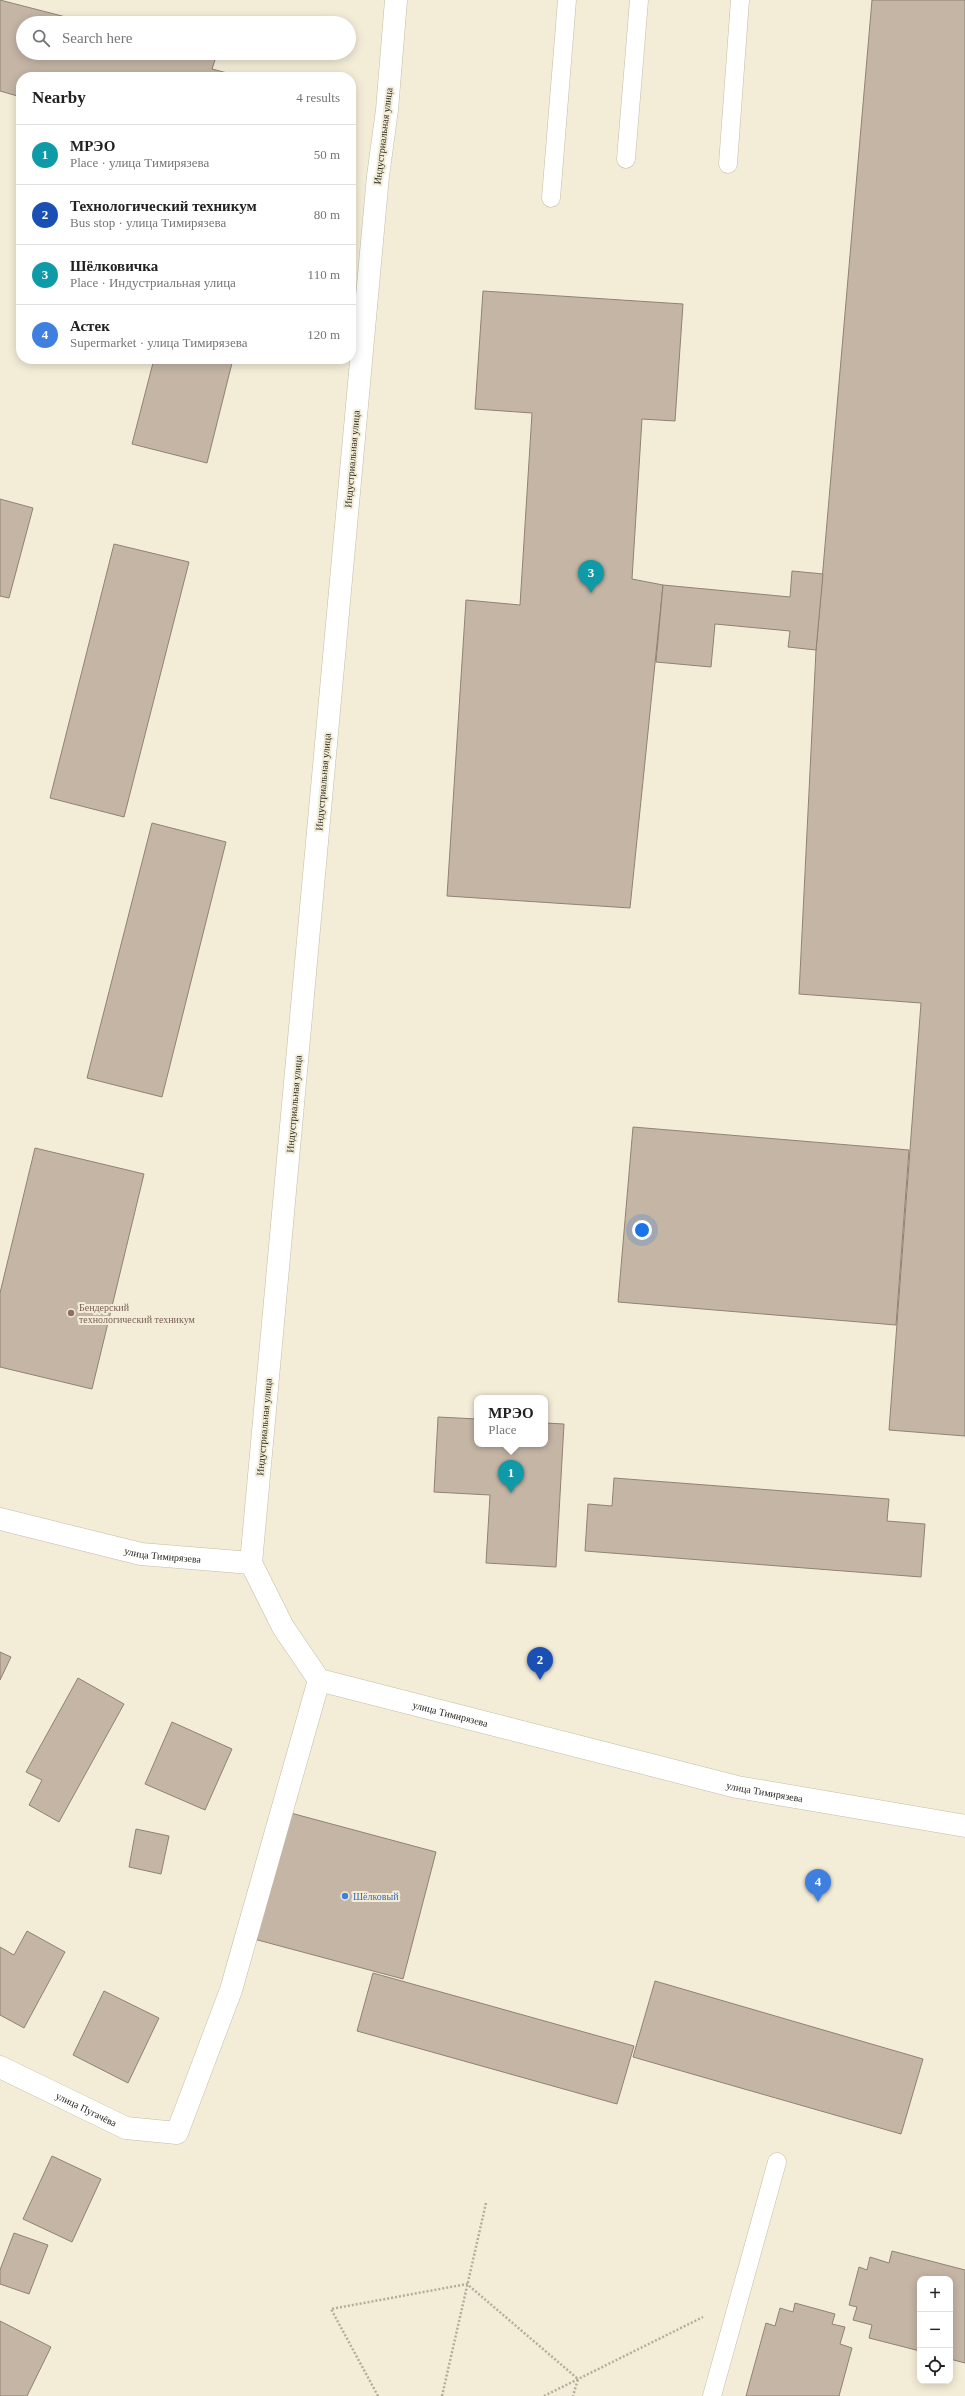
<!DOCTYPE html>
<html lang="en">
<head>
<meta charset="utf-8">
<style>
  :root { --surface:#fff; --page:#f2f2f2; --text:#222; --muted:#767676; --line:#e0e0e0; --accent:#2563eb }
  body { margin:0; font-family:"Times New Roman",serif; background:var(--page); color:var(--text) }
  .controls { position:absolute; right:12px; bottom:12px; display:grid; overflow:hidden; border-radius:8px; box-shadow:0 2px 10px #0003 }
  .controls button { width:36px; height:36px; display:grid; place-items:center; padding:0; border:0; border-bottom:1px solid var(--line); background:var(--surface); color:var(--text); font:20px sans-serif }
  .you { position:absolute; left:642px; top:1230px; width:14px; height:14px; margin:-10px; border:3px solid #fff; border-radius:50%; background:#1a73e8; box-shadow:0 0 0 6px #1a73e833 }
  .badge { display:grid; place-items:center; width:26px; height:26px; border-radius:50%; background:var(--accent); color:#fff; font-size:13px; font-weight:700 }
  .pin { position:absolute; translate:-50% -33px; filter:drop-shadow(0 1px 2px #0008) }
  .pin::after { content:''; position:absolute; top:21px; width:14px; height:12px; background:inherit; clip-path:polygon(0 0,100% 0,50% 100%) }
  .popup { position:absolute; left:474px; top:1395px; width:74px; height:52px; box-sizing:border-box; display:grid; place-content:center; border-radius:8px; background:var(--surface); filter:drop-shadow(0 1px 3px #0005); font-size:13px; white-space:nowrap; color:var(--muted) }
  .popup b { font-size:15px; color:var(--text) }
  .popup::after { content:''; position:absolute; left:50%; top:100%; margin-left:-8px; border:8px solid transparent; border-top-color:var(--surface) }
  .list { margin:0; padding:0; list-style:none }
  h2 { display:flex; justify-content:space-between; align-items:center; height:52px; margin:0; padding:0 16px; font-size:17px }
  h2 small { font-size:13px; font-weight:400; color:var(--muted) }
  .list li { display:grid; grid-template-columns:26px 1fr auto; gap:12px; align-items:center; box-sizing:border-box; height:60px; padding:0 16px; border-top:1px solid var(--line) }
  .list b { display:block; font-size:15px; white-space:nowrap }
  .list p { margin:0; font-size:13px; white-space:nowrap; color:var(--muted) }
  .list em { font-size:13px; font-style:normal; color:var(--muted) }
  .icon { flex:none; width:22px; height:22px; fill:none; stroke:currentColor; stroke-width:2; stroke-linecap:round; stroke-linejoin:round }
  .map { position:relative; flex:none; width:965px; height:2396px; overflow:hidden }
  .search { position:absolute; background:var(--surface); box-shadow:0 2px 10px #0003; left:16px; top:16px; width:340px; height:44px; display:flex; align-items:center; gap:10px; box-sizing:border-box; padding:0 14px; border-radius:22px; color:var(--muted); font-size:15px }
  .panel { position:absolute; background:var(--surface); box-shadow:0 2px 10px #0003; left:16px; top:72px; width:340px; height:292px; border-radius:16px }
  .map>svg:first-child { display:block }
  .building { fill:#c4b5a5; stroke:#908273 }
  .lines { fill:none; stroke-linecap:round; stroke-linejoin:round }
  .service-casing { stroke:#c2bca8; stroke-width:19 }
  .minor-casing { stroke:#c2bca8; stroke-width:23 }
  .tertiary-casing { stroke:#c2bca8; stroke-width:23 }
  .path { stroke:#b2ad9c; stroke-width:2.5; stroke-dasharray:2 2; stroke-linecap:butt }
  .service { stroke:#fff; stroke-width:18 }
  .minor { stroke:#fff; stroke-width:22 }
  .tertiary { stroke:#fff; stroke-width:22 }
  .education-dot { fill:#8d6e63; stroke:#f3edd8; stroke-width:1.5 }
  .shop-dot { fill:#3f7fe0; stroke:#f3edd8; stroke-width:1.5 }
  .labels { text-anchor:middle; dominant-baseline:central; stroke-width:4; stroke-linejoin:round; paint-order:stroke }
  .street-label { font-size:10px; fill:#211f18; stroke:#f3edd8 }
  .education-label { font-size:10px; fill:#785e54; stroke:#f3edd8; text-anchor:start }
  .shop-label { font-size:10px; fill:#366cbe; stroke:#f3edd8; text-anchor:start }
</style>
</head>
<body>
<div class="map">
<svg width="965" height="2396" viewBox="0 0 965 2396">
  <rect width="100%" height="100%" fill="#f3edd8"/>
  <g class="building">
    <path d="M0,0L89,23H23V53H201L216,57L212,69L231,74L230,77H21V97L0,91Z"/>
    <path d="M872,0H965V1436L889,1430L921,1003L799,994L816,650Z"/>
    <path d="M483,291L683,304L675,421L642,419L632,579L663,585L630,908L447,896L466,600L520,605L532,413L475,409Z"/>
    <path d="M154,359H233L207,463L132,444Z"/>
    <path d="M0,499L33,508L9,598L0,596Z"/>
    <path d="M114,544L189,562L124,817L50,798Z"/>
    <path d="M792,571L823,574L816,650L788,647L790,631L715,624L711,667L656,662L663,585L790,597Z"/>
    <path d="M152,823L226,842L162,1097L87,1078Z"/>
    <path d="M633,1127L909,1150L896,1325L618,1302Z"/>
    <path d="M35,1148L144,1174L92,1389L0,1367V1293Z"/>
    <path d="M438,1417L477,1419V1444H545V1423L564,1424L556,1567L486,1563L490,1495L434,1492Z"/>
    <path d="M614,1478L889,1499L887,1521L925,1524L921,1577L585,1551L588,1504L612,1506Z"/>
    <path d="M0,1652L11,1657L0,1680Z"/>
    <path d="M78,1678L124,1704L59,1822L29,1805L42,1780L26,1772Z"/>
    <path d="M172,1722L232,1749L205,1810L145,1784Z"/>
    <path d="M287,1812L436,1852L403,1979L254,1939Z"/>
    <path d="M136,1829L169,1836L161,1874L129,1867Z"/>
    <path d="M27,1931L65,1952L24,2028L0,2015V1947L14,1955Z"/>
    <path d="M373,1973L634,2046L617,2104L357,2031Z"/>
    <path d="M655,1981L923,2059L901,2134L633,2057Z"/>
    <path d="M104,1991L159,2018L128,2083L73,2055Z"/>
    <path d="M52,2156L101,2179L72,2242L23,2219Z"/>
    <path d="M14,2233L48,2245L29,2294L0,2284V2270Z"/>
    <path d="M892,2251L965,2270V2363L950,2359V2279H920V2351L869,2338L872,2325L853,2320L857,2307L849,2305L859,2267L867,2270L870,2257L889,2263Z"/>
    <path d="M795,2303L835,2314L832,2324L845,2327L840,2344L852,2348L839,2396H746L766,2323L775,2326L780,2308L793,2312Z"/>
    <path d="M0,2321L51,2347L27,2396H0Z"/>
  </g>
  <g class="lines">
    <defs>
      <g id="service">
        <path d="M626,159L639,0"/>
        <path d="M728,164L740,0"/>
        <path d="M551,198L567,0"/>
        <path d="M712,2396L777,2162"/>
      </g>
      <g id="minor">
        <path id="s1" d="M0,1519L141,1554L251,1563"/>
        <path id="s2" d="M0,2067L126,2128L177,2133L231,1990L319,1680"/>
      </g>
      <g id="tertiary">
        <path id="s3" d="M396,0L387,110L378,176L251,1563L283,1627L319,1680L737,1787L965,1826"/>
      </g>
    </defs>
    <use href="#service" class="service-casing"/>
    <use href="#minor" class="minor-casing"/>
    <use href="#tertiary" class="tertiary-casing"/>
    <g class="path">
      <path d="M378,2396L331,2309L467,2284L578,2379L573,2396"/>
      <path d="M442,2396L486,2203"/>
      <path d="M544,2396L703,2317"/>
    </g>
    <use href="#service" class="service"/>
    <use href="#minor" class="minor"/>
    <use href="#tertiary" class="tertiary"/>
  </g>
  <circle class="education-dot" cx="71" cy="1313" r="4"/>
  <circle class="shop-dot" cx="345" cy="1896" r="4"/>
  <g class="labels">
    <g class="street-label">
      <text transform="translate(383 136) rotate(-83)">Индустриальная улица</text>
      <text transform="translate(352 459) rotate(-85)">Индустриальная улица</text>
      <text transform="translate(323 782) rotate(-85)">Индустриальная улица</text>
      <text transform="translate(294 1104) rotate(-85)">Индустриальная улица</text>
      <text transform="translate(264 1427) rotate(-85)">Индустриальная улица</text>
      <text stroke="none"><textPath href="#s1" startOffset="167">улица Тимирязева</textPath></text>
      <text stroke="none"><textPath href="#s3" startOffset="1841">улица Тимирязева</textPath></text>
      <text stroke="none"><textPath href="#s3" startOffset="2165">улица Тимирязева</textPath></text>
      <text stroke="none"><textPath href="#s2" startOffset="96">улица Пугачёва</textPath></text>
    </g>
    <g class="education-label">
      <text x="79" y="1307">Бендерский<tspan x="79" dy="12">технологический техникум</tspan></text>
    </g>
    <g class="shop-label">
      <text x="353" y="1896">Шёлковый</text>
    </g>
  </g>
</svg>
<div class="controls">
<button>+</button>
<button>−</button>
<button><svg class="icon" aria-label="locate" viewBox="0 0 24 24"><circle cx="12" cy="12" r="6"/><path d="M12 2v4M12 18v4M2 12h4M18 12h4"/></svg></button>
</div>
<div class="you"></div>
<div class="pin badge" style="left:511px;top:1493px;background:#0f9aa8">1</div>
<div class="popup"><b>МРЭО</b>Place</div>
<div class="pin badge" style="left:540px;top:1680px;background:#1a4fb4">2</div>
<div class="pin badge" style="left:591px;top:593px;background:#0f9aa8">3</div>
<div class="pin badge" style="left:818px;top:1902px;background:#3f7fe0">4</div>
<div class="search"><svg class="icon" aria-label="search" viewBox="0 0 24 24"><circle cx="10" cy="10" r="6"/><path d="M15 15l6 6"/></svg>Search here</div>
<section class="panel">
<h2>Nearby<small>4 results</small></h2>
<ul class="list">
<li><span class="badge" style="background:#0f9aa8">1</span><div><b>МРЭО</b><p>Place · улица Тимирязева</p></div><em>50 m</em></li>
<li><span class="badge" style="background:#1a4fb4">2</span><div><b>Технологический техникум</b><p>Bus stop · улица Тимирязева</p></div><em>80 m</em></li>
<li><span class="badge" style="background:#0f9aa8">3</span><div><b>Шёлковичка</b><p>Place · Индустриальная улица</p></div><em>110 m</em></li>
<li><span class="badge" style="background:#3f7fe0">4</span><div><b>Астек</b><p>Supermarket · улица Тимирязева</p></div><em>120 m</em></li>
</ul>
</section>
</div>
</body>
</html>
